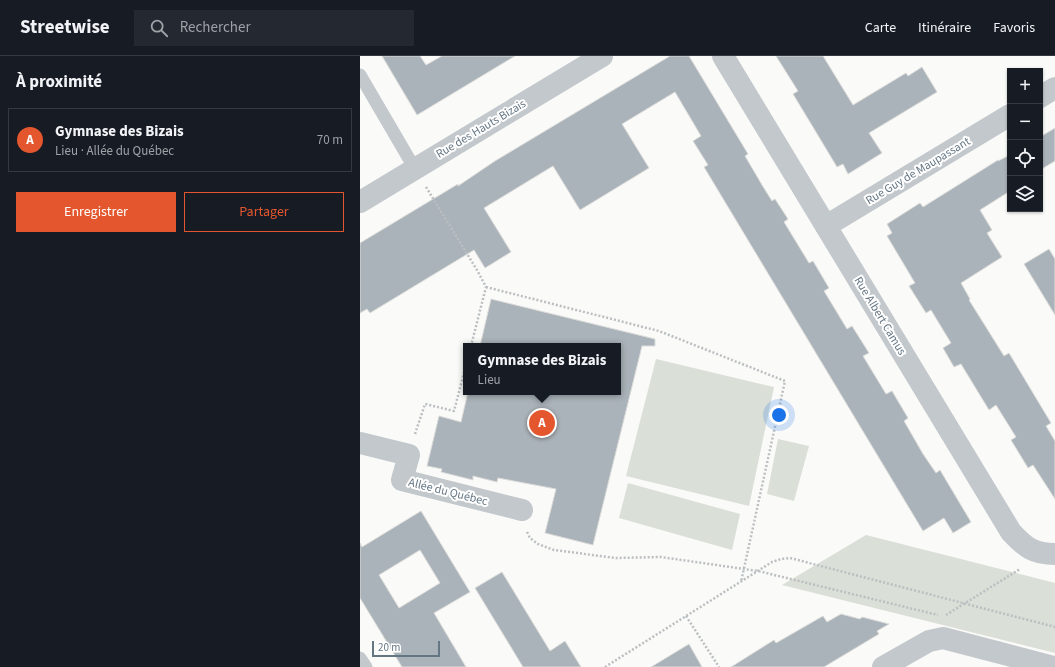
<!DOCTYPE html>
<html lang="fr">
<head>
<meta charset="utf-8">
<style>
  :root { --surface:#171b24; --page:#242831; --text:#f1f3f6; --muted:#9ea1a6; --line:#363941; --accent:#e4572e }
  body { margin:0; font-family:"Source Sans 3",sans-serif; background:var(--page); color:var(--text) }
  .controls { position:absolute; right:12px; top:12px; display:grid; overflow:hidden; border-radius:0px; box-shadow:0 1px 3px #0004 }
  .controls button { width:36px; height:36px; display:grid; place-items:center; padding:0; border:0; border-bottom:1px solid var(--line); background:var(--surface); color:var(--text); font:20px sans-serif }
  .scale { position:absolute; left:12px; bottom:10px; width:68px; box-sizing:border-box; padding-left:4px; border:2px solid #657683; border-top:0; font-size:11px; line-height:14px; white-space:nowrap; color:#657683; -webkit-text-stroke:3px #fff; paint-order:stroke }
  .you { position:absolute; left:419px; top:359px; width:14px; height:14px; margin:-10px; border:3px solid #fff; border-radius:50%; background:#1a73e8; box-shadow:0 0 0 6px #1a73e833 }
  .badge { display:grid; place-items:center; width:26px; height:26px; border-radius:50%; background:var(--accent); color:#fff; font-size:13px; font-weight:700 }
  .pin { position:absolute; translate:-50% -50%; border:2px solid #fff; box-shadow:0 1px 4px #0006 }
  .popup { position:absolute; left:103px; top:287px; width:158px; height:52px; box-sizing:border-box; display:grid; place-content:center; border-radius:0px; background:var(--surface); filter:drop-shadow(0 1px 3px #0005); font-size:13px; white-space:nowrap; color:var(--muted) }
  .popup b { font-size:15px; color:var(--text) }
  .popup::after { content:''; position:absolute; left:50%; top:100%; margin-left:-8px; border:8px solid transparent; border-top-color:var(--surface) }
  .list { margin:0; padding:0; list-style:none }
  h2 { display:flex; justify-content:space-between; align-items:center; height:52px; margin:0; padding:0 16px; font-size:17px }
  h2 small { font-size:13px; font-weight:400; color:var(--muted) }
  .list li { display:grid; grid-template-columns:26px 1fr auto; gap:12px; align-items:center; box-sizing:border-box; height:64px; margin:0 8px 8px; padding:0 8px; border:1px solid var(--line); border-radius:0px }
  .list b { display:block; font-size:15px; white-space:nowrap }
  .list p { margin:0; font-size:13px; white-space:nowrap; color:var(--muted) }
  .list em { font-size:13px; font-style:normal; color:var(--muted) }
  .actions { display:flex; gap:8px; padding:12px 16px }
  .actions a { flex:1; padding:9px 0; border:1px solid var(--accent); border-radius:0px; text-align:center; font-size:14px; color:var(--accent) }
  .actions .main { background:var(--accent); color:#fff }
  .icon { flex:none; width:22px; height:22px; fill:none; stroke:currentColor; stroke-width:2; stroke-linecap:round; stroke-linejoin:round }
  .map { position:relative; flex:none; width:695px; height:611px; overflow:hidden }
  header { display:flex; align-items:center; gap:24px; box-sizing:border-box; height:56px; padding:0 20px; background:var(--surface); border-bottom:1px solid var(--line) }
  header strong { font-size:19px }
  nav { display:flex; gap:22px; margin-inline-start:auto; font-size:14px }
  .search { width:280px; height:36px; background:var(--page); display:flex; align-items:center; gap:10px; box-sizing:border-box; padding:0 14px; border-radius:0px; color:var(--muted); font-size:15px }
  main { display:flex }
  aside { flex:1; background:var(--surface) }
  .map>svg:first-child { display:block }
  .green { fill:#dadfd7 }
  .building { fill:#aab3b9; stroke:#dcdcda; fill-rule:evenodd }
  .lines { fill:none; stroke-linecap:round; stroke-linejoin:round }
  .path { stroke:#bbbfc2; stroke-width:2.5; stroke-dasharray:2 2; stroke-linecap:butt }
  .lane { stroke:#c3c8cc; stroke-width:13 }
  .street { stroke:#c3c8cc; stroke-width:22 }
  .labels { text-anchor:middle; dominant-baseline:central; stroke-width:4; stroke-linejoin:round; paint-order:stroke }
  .street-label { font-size:12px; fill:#657683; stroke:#fff }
</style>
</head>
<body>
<header>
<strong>Streetwise</strong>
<div class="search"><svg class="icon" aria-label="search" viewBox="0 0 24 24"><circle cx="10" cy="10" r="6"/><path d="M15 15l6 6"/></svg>Rechercher</div>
<nav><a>Carte</a><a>Itinéraire</a><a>Favoris</a></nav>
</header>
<main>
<aside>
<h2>À proximité<small></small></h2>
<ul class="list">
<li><span class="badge">A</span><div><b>Gymnase des Bizais</b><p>Lieu · Allée du Québec</p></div><em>70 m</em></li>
</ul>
<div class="actions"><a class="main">Enregistrer</a><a>Partager</a></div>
</aside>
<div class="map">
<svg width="695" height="611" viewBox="0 0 695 611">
  <rect width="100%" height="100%" fill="#fafaf8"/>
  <g class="green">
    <path d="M296,303L414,331L389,450L266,420Z"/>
    <path d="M418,383L449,390L434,445L407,438Z"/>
    <path d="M268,427L380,458L372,494L259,462Z"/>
    <path d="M506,479L695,527V597L422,529Z"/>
  </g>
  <g class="building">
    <path d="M22,0H60L66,9L82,0H155L57,59Z"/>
    <path d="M310,0H329L388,98L385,100L402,129L412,145L415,143L428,163L424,166L449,207L453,205L469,232L464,235L487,273L492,270L509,297L503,300L526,338L532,335L548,362L544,365L563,398L576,417L580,414L611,466L593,477L584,462L563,475L344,111L348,109L333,85L341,80L315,36L262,68L289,112L220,154L193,110L124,152L151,196L125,212L114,194L10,257L7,253L0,257V187L98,128V130L135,105Z"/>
    <path d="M416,0H463L493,49L546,17L548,20L562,11L577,36L509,77L522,97L488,118L483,108L477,111L456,76L433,38L438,35Z"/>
    <path d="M695,72V105L680,114V81Z"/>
    <path d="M650,99V135L620,154L632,174L627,177L642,201L601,227L610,243L609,244L644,300L649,297L691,367L686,370L695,385V443L673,409L668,412L651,384L656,381L636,349L629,354L601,308L594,311L583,292L591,287L571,254L566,257L549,230L555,227L527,180L532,177L527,168L560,147L563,151L638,104V105Z"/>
    <path d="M689,193L695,203V259L664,208Z"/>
    <path d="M131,243L295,283V290H282L233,489L185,477L196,433L138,422L137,426L113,420V424L81,416L82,413L67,410L79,360L101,366L108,336H258V290H120Z"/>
    <path d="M61,455L110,536L74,557L106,611H42L0,542V487L2,491ZM60,494L80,527L39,552L19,519Z"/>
    <path d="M142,516L190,595L205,585L221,611H163L115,532Z"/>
    <path d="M481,558L500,563L502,561L529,568L517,575L519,578L464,611H371L414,584L416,587L463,560L467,566Z"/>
    <path d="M329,588L342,611H291Z"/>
  </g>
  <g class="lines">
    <g class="path">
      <path d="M66,131L117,214L126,231L111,290"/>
      <path d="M126,231L299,275L425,325L381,526"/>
      <path d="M55,378L65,348L94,355L106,309"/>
      <path d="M167,476L170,482L178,488L194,494L256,502L301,501L398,515L578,559"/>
      <path d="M586,559L660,513"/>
      <path d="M326,560L359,611"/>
      <path d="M245,611L412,506L421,503L430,502L695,571"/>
    </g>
    <g class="lane">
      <path d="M0,19L55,113"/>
      <path d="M0,602L6,611"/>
    </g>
    <g class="street">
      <path d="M363,0L651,476C665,491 673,498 695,498"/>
      <path d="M680,41L695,32"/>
      <path d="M0,146L242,0"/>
      <path d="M466,170L650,59"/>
      <path d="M0,387L49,399L42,424L162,454"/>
      <path d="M523,611L569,585L583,582L694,611"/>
    </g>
  </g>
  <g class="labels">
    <g class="street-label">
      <text transform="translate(121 73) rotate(-31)">Rue des Hauts Bizais</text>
      <text transform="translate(558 115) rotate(-31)">Rue Guy de Maupassant</text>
      <text transform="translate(520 260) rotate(59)">Rue Albert Camus</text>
      <text transform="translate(88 436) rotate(14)">Allée du Québec</text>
    </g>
  </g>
</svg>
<div class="controls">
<button>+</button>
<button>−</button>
<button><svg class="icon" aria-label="locate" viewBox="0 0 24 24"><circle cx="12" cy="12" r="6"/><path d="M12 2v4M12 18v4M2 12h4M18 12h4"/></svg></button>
<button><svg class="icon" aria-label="layers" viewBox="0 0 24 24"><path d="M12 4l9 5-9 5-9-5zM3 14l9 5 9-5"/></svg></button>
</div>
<div class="scale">20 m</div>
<div class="you"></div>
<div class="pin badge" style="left:182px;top:367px">A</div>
<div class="popup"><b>Gymnase des Bizais</b>Lieu</div>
</div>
</main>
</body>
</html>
